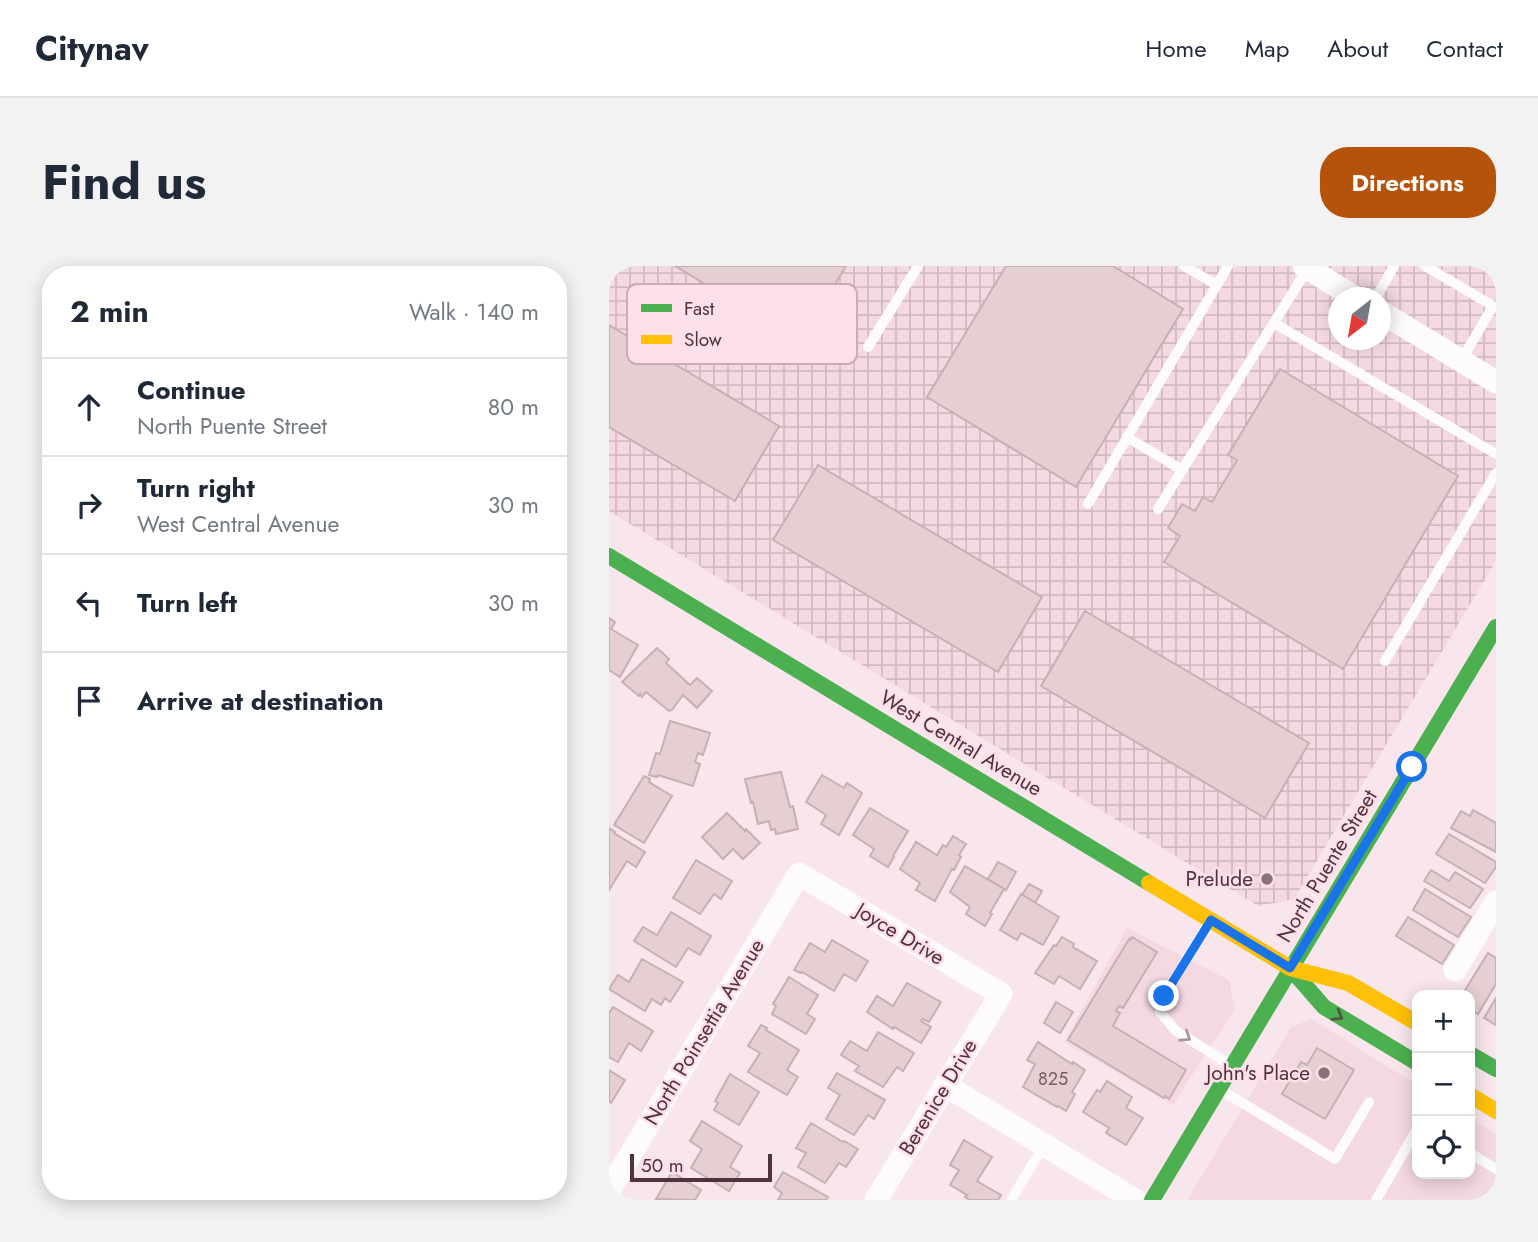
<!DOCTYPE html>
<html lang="en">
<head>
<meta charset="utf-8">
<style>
  :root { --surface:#fff; --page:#f2f2f3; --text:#1f2937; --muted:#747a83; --line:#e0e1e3; --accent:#b45309 }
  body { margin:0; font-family:Jost,sans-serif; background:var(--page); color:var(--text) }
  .controls { position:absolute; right:21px; bottom:21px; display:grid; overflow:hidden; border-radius:14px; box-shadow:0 4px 18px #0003 }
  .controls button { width:63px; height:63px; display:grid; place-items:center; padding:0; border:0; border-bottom:2px solid var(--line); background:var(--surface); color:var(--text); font:35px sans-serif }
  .compass { position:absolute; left:719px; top:21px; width:63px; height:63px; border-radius:50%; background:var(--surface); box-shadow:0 4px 18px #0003; rotate:211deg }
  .scale { position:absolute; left:21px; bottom:18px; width:142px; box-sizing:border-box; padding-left:7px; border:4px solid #51333d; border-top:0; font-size:19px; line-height:24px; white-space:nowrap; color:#51333d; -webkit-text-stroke:5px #ffdfe8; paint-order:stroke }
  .stop { position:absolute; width:21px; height:21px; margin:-16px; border:5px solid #1a73e8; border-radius:50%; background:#fff }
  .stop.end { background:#1a73e8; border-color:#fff; box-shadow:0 2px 7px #0008 }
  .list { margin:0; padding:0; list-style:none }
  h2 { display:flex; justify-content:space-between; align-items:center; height:91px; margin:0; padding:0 28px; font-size:30px }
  h2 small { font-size:23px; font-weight:400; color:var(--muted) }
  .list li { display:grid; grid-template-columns:46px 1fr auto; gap:21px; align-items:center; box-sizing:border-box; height:98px; padding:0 28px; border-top:2px solid var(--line) }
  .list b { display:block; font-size:26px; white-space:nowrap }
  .list p { margin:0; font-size:23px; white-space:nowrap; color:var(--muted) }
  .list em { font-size:23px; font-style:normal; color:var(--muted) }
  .icon { flex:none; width:38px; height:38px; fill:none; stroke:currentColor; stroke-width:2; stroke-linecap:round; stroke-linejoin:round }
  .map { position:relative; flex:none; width:887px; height:934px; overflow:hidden; border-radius:28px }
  header { display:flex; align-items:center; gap:42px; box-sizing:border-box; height:98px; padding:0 35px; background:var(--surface); border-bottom:2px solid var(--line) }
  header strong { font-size:33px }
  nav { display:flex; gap:38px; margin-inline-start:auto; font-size:24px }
  .intro { display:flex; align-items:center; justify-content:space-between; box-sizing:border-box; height:168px; padding:0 42px }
  h1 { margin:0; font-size:49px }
  .button { padding:18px 32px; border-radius:28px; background:var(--accent); color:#fff; font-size:24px; font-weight:700 }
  main { display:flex; gap:42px; padding:0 42px }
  aside { flex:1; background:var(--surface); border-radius:28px; box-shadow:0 4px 18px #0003 }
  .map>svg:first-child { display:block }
  .built { fill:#f4d9e2 }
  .industrial { fill:url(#industrial-grid); fill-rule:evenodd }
  .building { fill:#e6cfd2; stroke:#c6b0b3; stroke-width:2 }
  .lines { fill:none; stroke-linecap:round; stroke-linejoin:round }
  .lane { stroke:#fefbfc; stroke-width:10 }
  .street { stroke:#fefbfc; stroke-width:23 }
  .fast { stroke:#4caf50; stroke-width:16 }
  .slow { stroke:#ffc107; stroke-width:16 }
  .oneway { stroke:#505843 }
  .oneway2 { stroke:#a8979c }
  .route { stroke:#1a73e8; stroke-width:9 }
  .poi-dot { fill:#8b727a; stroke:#ffdfe8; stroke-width:2.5 }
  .labels { text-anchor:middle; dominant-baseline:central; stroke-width:5; stroke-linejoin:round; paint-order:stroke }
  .number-label { font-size:18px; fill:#785c64 }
  .street-label { font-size:21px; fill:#51333d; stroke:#ffdfe8 }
  .poi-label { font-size:21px; fill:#51333d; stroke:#ffdfe8; text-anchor:end }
  .key { fill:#ffdfe8; stroke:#cbabb5; stroke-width:2 }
  .key-label { font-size:19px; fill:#51333d }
</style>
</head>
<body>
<header>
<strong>Citynav</strong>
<nav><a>Home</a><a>Map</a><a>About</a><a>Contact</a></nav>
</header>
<div class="intro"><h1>Find us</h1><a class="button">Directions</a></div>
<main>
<aside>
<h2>2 min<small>Walk · 140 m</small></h2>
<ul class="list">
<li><svg class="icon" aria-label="ahead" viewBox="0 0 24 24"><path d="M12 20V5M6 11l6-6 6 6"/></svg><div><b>Continue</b><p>North Puente Street</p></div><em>80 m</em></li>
<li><svg class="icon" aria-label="right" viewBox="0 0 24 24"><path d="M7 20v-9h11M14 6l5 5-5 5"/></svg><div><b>Turn right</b><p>West Central Avenue</p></div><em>30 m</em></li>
<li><svg class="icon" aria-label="left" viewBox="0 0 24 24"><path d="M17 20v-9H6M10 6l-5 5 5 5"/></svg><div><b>Turn left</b></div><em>30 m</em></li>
<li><svg class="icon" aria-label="arrive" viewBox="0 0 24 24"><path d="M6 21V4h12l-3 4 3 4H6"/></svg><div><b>Arrive at destination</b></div></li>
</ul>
</aside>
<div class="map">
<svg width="887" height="934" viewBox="0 0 887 934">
  <defs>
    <pattern id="industrial-grid" width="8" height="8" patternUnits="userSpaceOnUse" patternTransform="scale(1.75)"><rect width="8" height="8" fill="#f4d9e2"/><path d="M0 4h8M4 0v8" fill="none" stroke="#d3bbc3"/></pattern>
  </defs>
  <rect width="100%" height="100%" fill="#f8e6ec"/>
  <g class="built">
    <path d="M518,662L620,714L626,743L564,839L455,776Z"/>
    <path d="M703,753L808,819V908H861V852L887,868V934H578L682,761Z"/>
  </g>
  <path class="industrial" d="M0,0H887V295L685,633L649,640L0,245ZM730,32H772V74H730Z"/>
  <g class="building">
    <path d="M66,0H237L192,76Z"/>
    <path d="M397,0H504L574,43L467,221L318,131Z"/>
    <path d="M0,59L170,160L126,235L0,161Z"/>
    <path d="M671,103L849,210L734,403L555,296L571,270L559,262L573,238L586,245L594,231L603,236L628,194L619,189Z"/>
    <path d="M209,199L433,331L389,406L164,274Z"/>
    <path d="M476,345L700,477L656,552L432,420Z"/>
    <path d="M0,352L6,356L2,363L29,379L11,411L0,404Z"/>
    <path d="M48,382L60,393L57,397L81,419L88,412L103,425L88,442L74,429L63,444L60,445L37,426L33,431L31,428L30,430L13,416Z"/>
    <path d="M61,455L101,467L94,489L89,487L86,496L91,498L84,520L49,509L48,511L40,509L47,487L51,488Z"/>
    <path d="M172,506L181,541L184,540L189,563L167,568L166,563L162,564L160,555L149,558L144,536L142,537L136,513Z"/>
    <path d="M213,509L235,522L238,517L253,527L230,569L212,558L217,549L197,536Z"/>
    <path d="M35,510L41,513L40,516L63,530L35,577L5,559Z"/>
    <path d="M261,542L299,565L284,590L285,591L279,601L261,590L265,583L244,569Z"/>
    <path d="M864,544L887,557V586L842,562L852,545L861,550Z"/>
    <path d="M118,547L136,565L137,563L151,577L134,593L124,583L114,593L93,571Z"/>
    <path d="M0,562L6,566L5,567L36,586L27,601L18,595L0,624Z"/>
    <path d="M840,568L887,596V601L876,617L827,588Z"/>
    <path d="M344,570L357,578L350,589L352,591L345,604L343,603L326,635L307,624L311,617L291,603L307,576L328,589L334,579L337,581Z"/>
    <path d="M87,594L123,615L112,633L105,628L91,648L64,632Z"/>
    <path d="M389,596L407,606L397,624L379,613Z"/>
    <path d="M356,600L395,623L381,647L383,648L376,660L357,648L361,641L341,626Z"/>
    <path d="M822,604L840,615L846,606L874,623L861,642L815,615Z"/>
    <path d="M420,618L433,625L426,637L413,629Z"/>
    <path d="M816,623L862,651L849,671L804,644Z"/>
    <path d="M412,628L450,651L434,679L412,667L408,674L391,664Z"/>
    <path d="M62,646L102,670L91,689L79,682L67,701L25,675L34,661L48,669Z"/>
    <path d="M799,651L845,679L833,698L787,670Z"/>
    <path d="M453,671L465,678L464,681L488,695L471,723L450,710L445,718L426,707L445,679L447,680Z"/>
    <path d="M523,671L548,686L514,742L510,740L507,745L511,747L504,760L577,804L560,833L556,830L555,832L459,774L520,673L521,674Z"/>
    <path d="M223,674L259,695L247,715L235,708L225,725L193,706L192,707L185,704L201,677L216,686Z"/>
    <path d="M879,687L887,692V718L869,748L861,743V729H853Z"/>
    <path d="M33,693L74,716L61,736L56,732L52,739L43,733L36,745L0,723L9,709L20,716Z"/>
    <path d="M180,711L209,729L198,748L206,753L197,768L163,748L167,740L164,738Z"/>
    <path d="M298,717L332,736L320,756L314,753L312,755L322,761L312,777L285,761L284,763L258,746L268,730L284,740Z"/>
    <path d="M887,732V759L875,752Z"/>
    <path d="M447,736L464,746L451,767L435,757Z"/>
    <path d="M4,741L44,765L32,785L20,777L9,796L0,791V747Z"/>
    <path d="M152,759L158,762L157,764L190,784L178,804L189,811L178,829L139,806L151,787L139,780Z"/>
    <path d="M269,766L305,787L294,805L288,801L274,821L246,805L250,800L232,789L241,775L258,785Z"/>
    <path d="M429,776L463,798L464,796L476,804L463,826L466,828L457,845L449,840L448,841L414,821L426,798L418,794Z"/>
    <path d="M708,782L745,804L716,853L673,828L692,796L698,799Z"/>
    <path d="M0,804L16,814L2,837L0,835Z"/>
    <path d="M228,807L276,834L265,853L259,849L245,869L217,853L231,829L219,822Z"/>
    <path d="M121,808L150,826L130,859L105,844L109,837L106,835Z"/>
    <path d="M498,815L523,831L517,842L534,852L517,879L497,867L500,862L474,846L488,824L491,826Z"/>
    <path d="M93,855L133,880L121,901L131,907L120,925L82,902L93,883L81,875Z"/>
    <path d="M202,857L234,876L235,875L249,883L237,901L230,897L216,917L189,901L197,887L187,882Z"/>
    <path d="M355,874L383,891L368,915L392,929L389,934H361L356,931L358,929L341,919L350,904L341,899Z"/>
    <path d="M63,906L92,924L86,934L47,933Z"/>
    <path d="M174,906L219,931L217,934H169L173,927L165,921Z"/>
  </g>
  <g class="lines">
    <g class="lane">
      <path d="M575,0L608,19"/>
      <path d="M816,0L884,40L852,95"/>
      <path d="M767,32L785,0"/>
      <path d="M665,57L887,188"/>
      <path d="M259,81L309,0"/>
      <path d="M518,171L573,204"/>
      <path d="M479,238L619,0"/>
      <path d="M549,243L699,2"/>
      <path d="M776,395L887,207"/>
      <path d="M600,656L555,730L551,746L567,765L620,798"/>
      <path d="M612,824L726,893L760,836"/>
      <path d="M861,887L887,903"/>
      <path d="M402,934L435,879"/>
      <path d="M767,934L808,863"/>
    </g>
    <g class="street">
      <path d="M695,0L747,32"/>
      <path d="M772,46L887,116"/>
      <path d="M846,704L887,636"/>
      <path d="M336,819L526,934"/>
      <path d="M0,924L190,608L392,728L267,934"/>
    </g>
    <g class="fast">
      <path d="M0,290L540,617"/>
      <path d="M681,702L715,741L808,797"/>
      <path d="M861,788L887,803"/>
      <path d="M543,934L887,361"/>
    </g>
    <g class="slow">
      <path d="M540,617L681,702L739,717L808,757"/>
      <path d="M861,829L887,845"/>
    </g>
  </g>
  <defs><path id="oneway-chevron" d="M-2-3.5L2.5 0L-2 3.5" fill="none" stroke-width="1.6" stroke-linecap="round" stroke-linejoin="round" transform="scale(1.75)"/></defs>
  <use class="oneway" href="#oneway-chevron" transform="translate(729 750) rotate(31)"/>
  <use class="oneway2" href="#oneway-chevron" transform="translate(577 771) rotate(33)"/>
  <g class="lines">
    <path class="route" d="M555,730L602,654L681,702L803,501"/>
  </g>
  <g class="poi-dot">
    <circle cx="658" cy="613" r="7"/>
    <circle cx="715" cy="807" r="7"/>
  </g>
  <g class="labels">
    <g class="number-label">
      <text x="444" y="813">825</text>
    </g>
    <g class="street-label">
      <text transform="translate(352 477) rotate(31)">West Central Avenue</text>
      <text transform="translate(718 600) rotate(-59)">North Puente Street</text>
      <text transform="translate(291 668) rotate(31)">Joyce Drive</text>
      <text transform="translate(95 766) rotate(-59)">North Poinsettia Avenue</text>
      <text transform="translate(329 831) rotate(-59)">Berenice Drive</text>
    </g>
    <g class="poi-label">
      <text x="644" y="613">Prelude</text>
      <text x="701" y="807">John's Place</text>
    </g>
  </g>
  <rect x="18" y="18" width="230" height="80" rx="10" class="key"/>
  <rect x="32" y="38" width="31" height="8" fill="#4caf50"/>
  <rect x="32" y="69" width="31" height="9" fill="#ffc107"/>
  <g class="key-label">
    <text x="75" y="49">Fast</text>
    <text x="75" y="80">Slow</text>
  </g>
</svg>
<div class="controls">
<button>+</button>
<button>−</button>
<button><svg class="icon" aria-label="locate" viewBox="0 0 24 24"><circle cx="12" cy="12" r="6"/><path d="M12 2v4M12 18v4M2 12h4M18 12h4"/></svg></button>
</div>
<svg class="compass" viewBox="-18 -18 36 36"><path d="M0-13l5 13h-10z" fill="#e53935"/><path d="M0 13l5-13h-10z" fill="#747a83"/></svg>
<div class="scale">50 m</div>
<div class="stop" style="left:803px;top:501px"></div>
<div class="stop end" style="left:555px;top:730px"></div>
</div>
</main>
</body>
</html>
